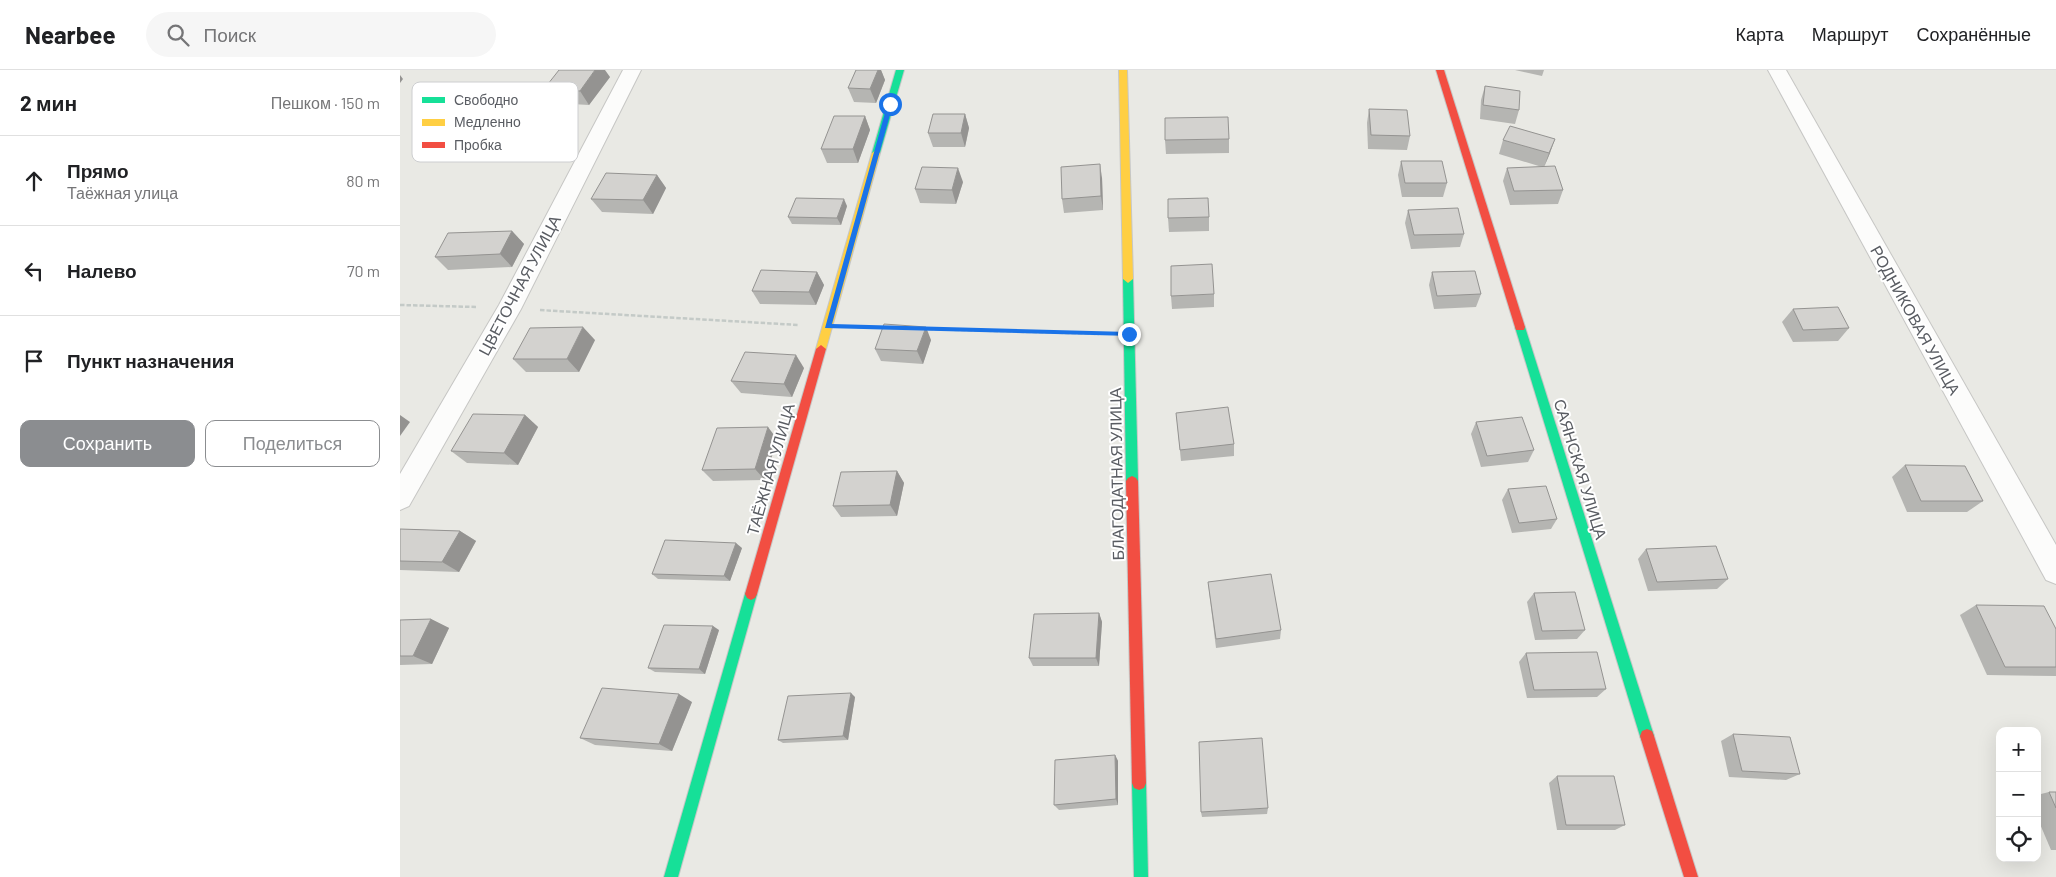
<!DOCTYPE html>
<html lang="ru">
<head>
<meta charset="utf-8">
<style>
  :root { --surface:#fff; --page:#f6f6f6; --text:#202124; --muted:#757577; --line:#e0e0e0; --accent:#8b8d90 }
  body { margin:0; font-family:Barlow,sans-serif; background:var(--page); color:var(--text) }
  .controls { position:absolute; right:15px; bottom:15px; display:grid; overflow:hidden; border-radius:10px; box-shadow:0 5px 20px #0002 }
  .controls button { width:45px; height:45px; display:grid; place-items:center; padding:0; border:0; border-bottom:1px solid var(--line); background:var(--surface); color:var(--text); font:25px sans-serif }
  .stop { position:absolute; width:15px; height:15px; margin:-11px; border:4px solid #1a73e8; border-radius:50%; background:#fff }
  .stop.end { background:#1a73e8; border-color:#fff; box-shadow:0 1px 5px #0008 }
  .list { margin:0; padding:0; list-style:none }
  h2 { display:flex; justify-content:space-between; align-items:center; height:65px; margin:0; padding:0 20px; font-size:21px }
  h2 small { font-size:16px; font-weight:400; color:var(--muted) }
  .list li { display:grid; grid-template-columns:32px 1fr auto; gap:15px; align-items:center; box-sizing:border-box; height:90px; padding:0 20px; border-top:1px solid var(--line) }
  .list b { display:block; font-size:19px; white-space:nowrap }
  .list p { margin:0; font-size:16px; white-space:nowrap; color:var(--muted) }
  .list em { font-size:16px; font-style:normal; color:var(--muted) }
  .actions { display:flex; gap:10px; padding:15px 20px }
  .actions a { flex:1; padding:11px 0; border:1px solid var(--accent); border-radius:10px; text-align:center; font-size:18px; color:var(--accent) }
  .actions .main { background:var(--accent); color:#fff }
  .icon { flex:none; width:28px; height:28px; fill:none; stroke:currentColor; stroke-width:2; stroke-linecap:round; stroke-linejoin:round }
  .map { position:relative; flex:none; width:1656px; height:807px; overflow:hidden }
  header { display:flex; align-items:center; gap:30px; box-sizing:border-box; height:70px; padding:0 25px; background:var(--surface); border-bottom:1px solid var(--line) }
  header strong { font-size:24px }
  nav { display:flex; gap:28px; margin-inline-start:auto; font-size:18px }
  .search { width:350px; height:45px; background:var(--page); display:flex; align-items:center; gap:12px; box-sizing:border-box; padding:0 18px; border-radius:28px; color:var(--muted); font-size:19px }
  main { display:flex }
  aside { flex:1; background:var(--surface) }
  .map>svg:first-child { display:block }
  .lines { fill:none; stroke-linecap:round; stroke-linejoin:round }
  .street-casing { stroke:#c6c6c4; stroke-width:2 }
  .fast-casing { stroke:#c6c7c6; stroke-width:2 }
  .slow-casing { stroke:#c6c7c6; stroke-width:2 }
  .jam-casing { stroke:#c6c7c6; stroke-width:2 }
  .path { stroke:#c4cac7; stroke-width:2.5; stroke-dasharray:4.5 2; stroke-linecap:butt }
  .street { fill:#fcfcfb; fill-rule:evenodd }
  .fast { fill:#16e098; fill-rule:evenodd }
  .slow { fill:#ffcf43; fill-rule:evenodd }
  .jam { fill:#f24e42; fill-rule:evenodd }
  .wall { fill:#b5b5b2 }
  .shaded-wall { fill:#949391 }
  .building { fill:#d3d2cf; stroke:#949391 }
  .route { fill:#1a73e8 }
  .labels { text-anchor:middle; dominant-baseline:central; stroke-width:4; stroke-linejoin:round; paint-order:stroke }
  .street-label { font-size:16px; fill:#595c62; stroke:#fff }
  .key { fill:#fff; stroke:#cdced0; stroke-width:1 }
  .key-label { font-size:14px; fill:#595c62 }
</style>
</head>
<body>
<header>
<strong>Nearbee</strong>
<div class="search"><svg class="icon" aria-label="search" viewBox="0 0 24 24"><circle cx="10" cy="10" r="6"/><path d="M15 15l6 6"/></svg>Поиск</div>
<nav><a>Карта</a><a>Маршрут</a><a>Сохранённые</a></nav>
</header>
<main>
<aside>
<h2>2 мин<small>Пешком · 150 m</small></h2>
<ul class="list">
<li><svg class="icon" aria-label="ahead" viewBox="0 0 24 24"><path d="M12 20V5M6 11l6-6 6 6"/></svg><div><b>Прямо</b><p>Таёжная улица</p></div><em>80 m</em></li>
<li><svg class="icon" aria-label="left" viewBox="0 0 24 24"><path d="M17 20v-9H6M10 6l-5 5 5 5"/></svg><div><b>Налево</b></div><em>70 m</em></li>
<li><svg class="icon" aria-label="arrive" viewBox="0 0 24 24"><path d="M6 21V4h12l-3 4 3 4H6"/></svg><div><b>Пункт назначения</b></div></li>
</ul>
<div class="actions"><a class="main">Сохранить</a><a>Поделиться</a></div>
</aside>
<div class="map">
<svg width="1656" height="807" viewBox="0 0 1656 807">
  <rect width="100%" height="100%" fill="#e9e9e4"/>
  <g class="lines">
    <defs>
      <g id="street">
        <path d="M223,0H241L121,239L9,436L0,440V404L99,235Z"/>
        <path d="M1368,0H1386L1656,475V514L1646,510Z"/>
      </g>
      <g id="fast">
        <path d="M496,0H504L480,83L476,86L472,83Z"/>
        <path d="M728,205L733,209L738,411L736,414L732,416L728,414L726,411L723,209Z"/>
        <path d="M1120,253L1125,257L1254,666L1252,671L1247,673L1242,671L1240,666L1115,257Z"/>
        <path d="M351,518L355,520L357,524L278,807H264L345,524L347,520Z"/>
        <path d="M739,706L744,708L746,713L748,807H734L732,713L734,708Z"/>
      </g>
      <g id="slow">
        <path d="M719,0H727L733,209L728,213L723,209Z"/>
        <path d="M476,80L480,83L426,279L421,283L416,279L472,83Z"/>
      </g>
      <g id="jam">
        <path d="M1036,0H1044L1125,257L1124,260H1116L1115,257Z"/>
        <path d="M421,275L426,279L357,524L355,528L351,530L347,528L345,524L416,279Z"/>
        <path d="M732,406L736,408L738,411L746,713L744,718L739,720L734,718L732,713L726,411L728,408Z"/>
        <path d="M1247,659L1252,661L1254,666L1298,807H1284L1240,666L1242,661Z"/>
      </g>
    </defs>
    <use href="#street" class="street-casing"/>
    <use href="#fast" class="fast-casing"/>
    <use href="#slow" class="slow-casing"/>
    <use href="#jam" class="jam-casing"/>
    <g class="path">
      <path d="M0,235L77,237"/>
      <path d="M140,240L399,255"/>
      <path d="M457,257L486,258"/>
      <path d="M522,259L699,264"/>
    </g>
    <use href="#street" class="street"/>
    <use href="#fast" class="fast"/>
    <use href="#slow" class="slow"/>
    <use href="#jam" class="jam"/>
  </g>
  <g class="wall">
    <path d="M456,0H481L485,10L476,33L454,32L448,18Z"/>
    <path d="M1115,0H1144L1142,6Z"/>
    <path d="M210,7L189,35L154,33L144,19Z"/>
    <path d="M1085,16L1119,40L1115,54L1080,49L1081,30Z"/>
    <path d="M969,39L1010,66L1007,80L968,79L967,53Z"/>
    <path d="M565,44L569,58L565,77H533L528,63Z"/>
    <path d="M465,46L470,60L458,93H427L421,79Z"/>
    <path d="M829,69V83L766,84L765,70Z"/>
    <path d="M1103,70L1150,83L1144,97L1163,120L1158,134L1110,135L1103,111L1107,98L1142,97L1099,84Z"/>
    <path d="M1001,91L1047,113L1043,127H1002L998,105Z"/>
    <path d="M257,105L266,118L253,144L202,142L191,129Z"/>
    <path d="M702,108L703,140L664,143L662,129Z"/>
    <path d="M563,112L556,134L520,133L515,119Z"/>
    <path d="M447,136L441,155L392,154L388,147Z"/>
    <path d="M1008,140L1064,164L1060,177L1011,179L1005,153Z"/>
    <path d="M809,147V161L769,162L768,148Z"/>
    <path d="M112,161L124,174L112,197L48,200L35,187Z"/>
    <path d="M417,202L424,215L416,235L360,234L352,221Z"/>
    <path d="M1032,202L1081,224L1076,237L1034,239L1029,215Z"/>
    <path d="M814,224V237L772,239L771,226Z"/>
    <path d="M1393,239L1449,258L1438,271L1393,272L1382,252Z"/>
    <path d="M195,270L179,302H126L113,289Z"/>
    <path d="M531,270L523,294L481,291L475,279Z"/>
    <path d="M404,298L392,327L341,323L331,311Z"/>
    <path d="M776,343L834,374V386L781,391Z"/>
    <path d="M125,345L138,357L118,395L67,393L51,381Z"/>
    <path d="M1076,352L1134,380L1128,392L1081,397L1071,364Z"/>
    <path d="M377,369L365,410L313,411L302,400Z"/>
    <path d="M1505,395L1583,431L1567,442H1507L1492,407Z"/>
    <path d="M497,401L504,413L497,446L441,447L433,436Z"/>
    <path d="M1108,419L1157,449L1151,459L1112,463L1102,430Z"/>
    <path d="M0,459L60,461L76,471L59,502L0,500Z"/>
    <path d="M342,478L330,511L258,509L252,504Z"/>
    <path d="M1246,479L1328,509L1317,519L1248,521L1238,489Z"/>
    <path d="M808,512L881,560L880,569L816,578L809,521Z"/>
    <path d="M1134,523L1185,560L1177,569L1135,570L1127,532Z"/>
    <path d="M1576,535L1656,559V606L1587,605L1560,545Z"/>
    <path d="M699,543L702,552L699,596H633L629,588Z"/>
    <path d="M31,549L49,558L32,594L0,595V550Z"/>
    <path d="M319,560L305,604L255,602L248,598Z"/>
    <path d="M1126,583L1206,619L1197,627L1127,628L1119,592Z"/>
    <path d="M455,627L448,670L383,673L378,670Z"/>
    <path d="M292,632L272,681L195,675L180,668Z"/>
    <path d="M1333,664L1400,704L1386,710L1329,707L1321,671Z"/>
    <path d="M715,685L718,691V735L659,740L654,735Z"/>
    <path d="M1157,706L1225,755L1215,760H1157L1149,713Z"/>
    <path d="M1649,722H1656V780H1651L1637,747V725Z"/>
    <path d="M868,738L867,744L802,747L801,742Z"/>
  </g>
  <g class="shaded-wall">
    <path d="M195,0H205L210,7L189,35L180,21Z"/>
    <path d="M478,0H481L485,10L476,33L470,19Z"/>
    <path d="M0,5L3,9L0,13Z"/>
    <path d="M565,44L569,58L565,77L561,63Z"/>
    <path d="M465,46L470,60L458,93L453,79Z"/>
    <path d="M1155,69L1150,83L1144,97L1149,83Z"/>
    <path d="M700,94L702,108L703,140L701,126Z"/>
    <path d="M558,98L563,112L556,134L552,120Z"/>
    <path d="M257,105L266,118L253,144L243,130Z"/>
    <path d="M444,129L447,136L441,155L437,148Z"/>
    <path d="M112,161L124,174L112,197L100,184Z"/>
    <path d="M417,202L424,215L416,235L409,222Z"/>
    <path d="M183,257L195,270L179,302L167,289Z"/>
    <path d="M526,257L531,270L523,294L517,281Z"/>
    <path d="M396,285L404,298L392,327L384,314Z"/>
    <path d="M0,345L10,352L0,366Z"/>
    <path d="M125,345L138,357L118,395L104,383Z"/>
    <path d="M368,357L377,369L365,410L355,399Z"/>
    <path d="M497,401L504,413L497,446L490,435Z"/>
    <path d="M60,461L76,471L59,502L42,492Z"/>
    <path d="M336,473L342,478L330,511L324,506Z"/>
    <path d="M699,543L702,552L699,596L696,588Z"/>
    <path d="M31,549L49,558L32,594L13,586Z"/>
    <path d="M313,556L319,560L305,604L299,599Z"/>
    <path d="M451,623L455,627L448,670L443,666Z"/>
    <path d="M279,624L292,632L272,681L259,674Z"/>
    <path d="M715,685L718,691V735L716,729Z"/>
  </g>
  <g class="building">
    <path d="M159,0H195L180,21L144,19Z"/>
    <path d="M456,0H478L470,19L448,18Z"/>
    <path d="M1085,16L1120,21L1119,40L1083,35Z"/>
    <path d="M969,39L1007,40L1010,66L971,65Z"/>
    <path d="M533,44H565L561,63H528Z"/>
    <path d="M434,46H465L453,79H421Z"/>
    <path d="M828,47L829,69L765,70V48Z"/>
    <path d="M1110,56L1155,69L1149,83L1103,70Z"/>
    <path d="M1001,91H1042L1047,113H1005Z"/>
    <path d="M700,94L701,126L662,129L661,97Z"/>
    <path d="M1155,96L1163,120L1114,121L1107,98Z"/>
    <path d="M522,97L558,98L552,120L515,119Z"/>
    <path d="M206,103L257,105L243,130L191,129Z"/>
    <path d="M396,128L444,129L437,148L388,147Z"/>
    <path d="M808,128L809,147L768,148V129Z"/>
    <path d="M1058,138L1064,164L1014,165L1008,140Z"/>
    <path d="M112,161L100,184L35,187L48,163Z"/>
    <path d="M812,194L814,224L771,226V196Z"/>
    <path d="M361,200L417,202L409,222L352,221Z"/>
    <path d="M1075,201L1081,224L1037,226L1032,202Z"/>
    <path d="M1438,237L1449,258L1403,260L1393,239Z"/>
    <path d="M484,254L526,257L517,281L475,279Z"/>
    <path d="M183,257L167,289H113L130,258Z"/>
    <path d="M345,282L396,285L384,314L331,311Z"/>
    <path d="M828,337L834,374L780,380L776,343Z"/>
    <path d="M73,344L125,345L104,383L51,381Z"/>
    <path d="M1122,347L1134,380L1087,386L1076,352Z"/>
    <path d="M368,357L355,399L302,400L317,358Z"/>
    <path d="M1505,395L1565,396L1583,431H1521Z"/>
    <path d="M497,401L490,435L433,436L441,402Z"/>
    <path d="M1146,416L1157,449L1119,453L1108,419Z"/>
    <path d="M0,459L60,461L42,492L0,491Z"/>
    <path d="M265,470L336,473L324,506L252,504Z"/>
    <path d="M1316,476L1328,509L1257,512L1246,479Z"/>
    <path d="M871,504L881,560L816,569L808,512Z"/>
    <path d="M1175,522L1185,560L1142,561L1134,523Z"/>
    <path d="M1576,535L1644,536L1656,559V597H1605Z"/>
    <path d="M699,543L696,588H629L634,544Z"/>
    <path d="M31,549L13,586H0V550Z"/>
    <path d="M264,555L313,556L299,599L248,598Z"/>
    <path d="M1197,582L1206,619L1134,620L1126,583Z"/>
    <path d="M202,618L279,624L259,674L180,668Z"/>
    <path d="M451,623L443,666L378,670L388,626Z"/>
    <path d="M1333,664L1390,667L1400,704L1342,701Z"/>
    <path d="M862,668L868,738L801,742L799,672Z"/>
    <path d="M715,685L716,729L654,735L655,690Z"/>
    <path d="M1157,706H1214L1225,755H1166Z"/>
    <path d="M1649,722H1656V738Z"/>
  </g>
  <path class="route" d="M488,32L493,34L432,254L729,262L733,264L732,266L425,258Z"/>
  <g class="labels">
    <g class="street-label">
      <text transform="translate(119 215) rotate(-62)">ЦВЕТОЧНАЯ УЛИЦА</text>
      <text transform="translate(1516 250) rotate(61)">РОДНИКОВАЯ УЛИЦА</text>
      <text transform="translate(370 399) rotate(-74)">ТАЁЖНАЯ УЛИЦА</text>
      <text transform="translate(1181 399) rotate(73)">САЯНСКАЯ УЛИЦА</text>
      <text transform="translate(716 404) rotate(-91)">БЛАГОДАТНАЯ УЛИЦА</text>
    </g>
  </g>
  <rect x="12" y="12" width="166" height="80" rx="8" class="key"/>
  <rect x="22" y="27" width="23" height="6" fill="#16e098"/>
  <rect x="22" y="49" width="23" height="7" fill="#ffcf43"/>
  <rect x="22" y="72" width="23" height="6" fill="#f24e42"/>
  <g class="key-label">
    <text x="54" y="35">Свободно</text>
    <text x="54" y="57">Медленно</text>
    <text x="54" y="80">Пробка</text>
  </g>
</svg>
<div class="controls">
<button>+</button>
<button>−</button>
<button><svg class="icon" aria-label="locate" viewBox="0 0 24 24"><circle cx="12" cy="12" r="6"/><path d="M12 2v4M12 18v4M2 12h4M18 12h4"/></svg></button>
</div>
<div class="stop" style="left:490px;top:34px"></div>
<div class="stop end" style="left:729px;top:264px"></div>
</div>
</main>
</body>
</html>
